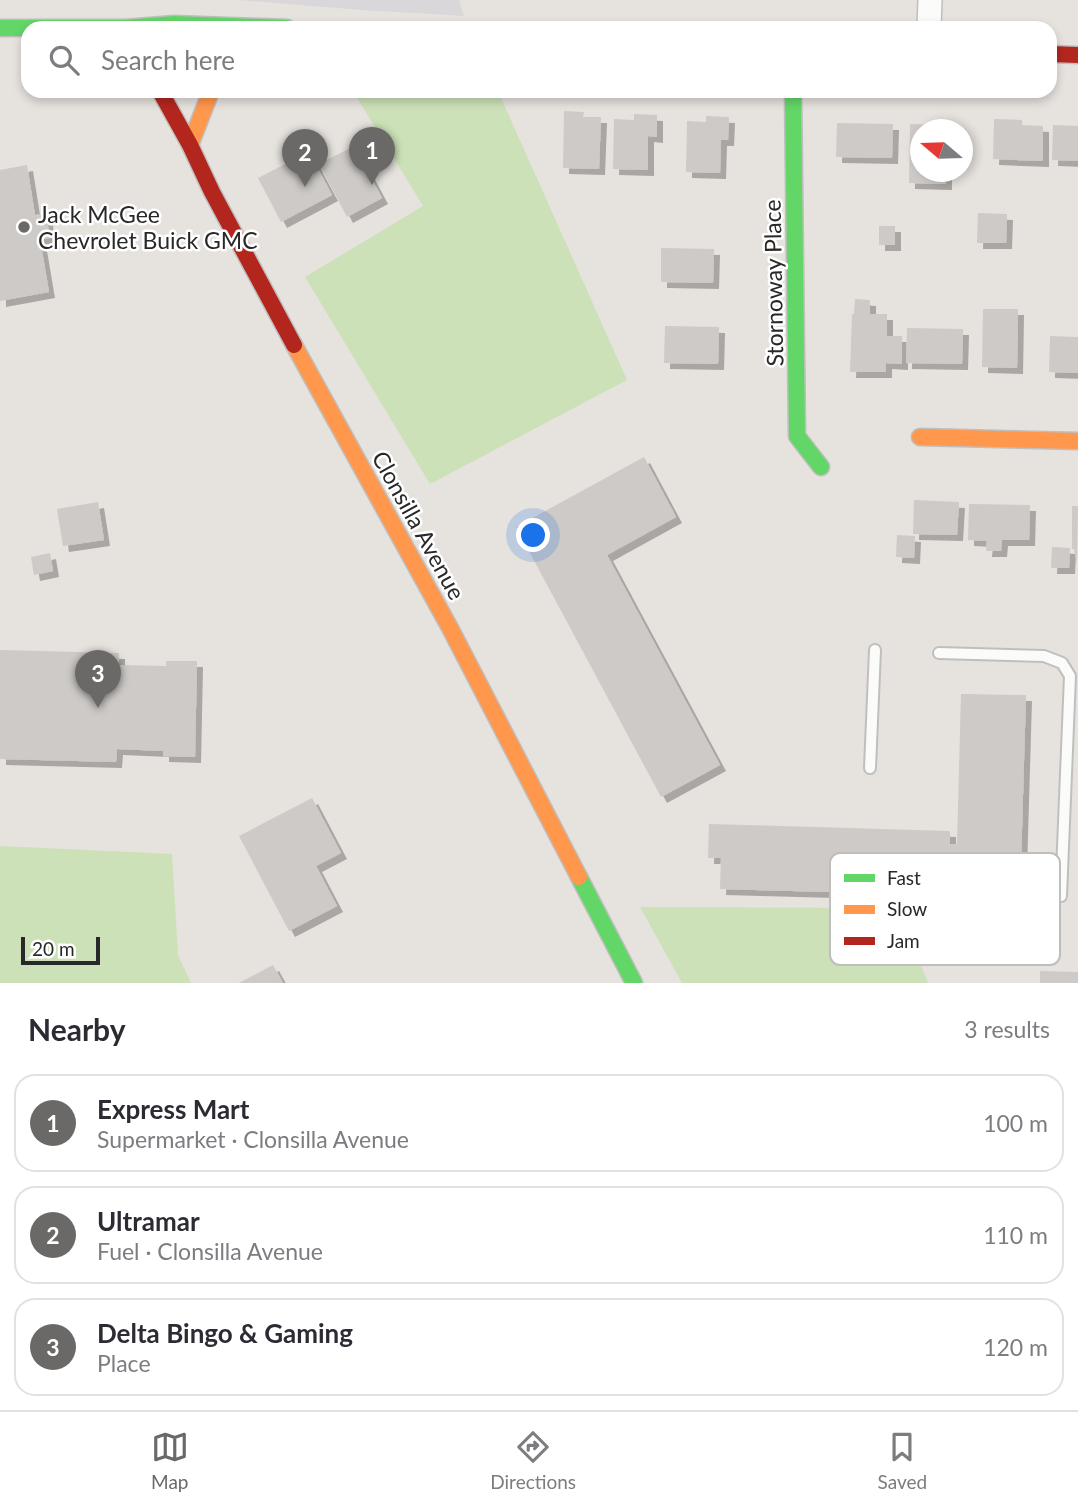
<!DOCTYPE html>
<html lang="en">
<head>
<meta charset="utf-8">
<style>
  :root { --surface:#fff; --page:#f7f7f7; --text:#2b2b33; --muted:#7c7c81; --line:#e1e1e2; --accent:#6a6968 }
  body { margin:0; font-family:Lato,sans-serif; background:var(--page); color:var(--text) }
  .compass { position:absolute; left:910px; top:119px; width:63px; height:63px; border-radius:50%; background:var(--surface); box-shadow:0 4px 10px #0003; rotate:289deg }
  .scale { position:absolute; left:21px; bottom:18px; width:79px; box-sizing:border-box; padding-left:7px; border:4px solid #282828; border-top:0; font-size:19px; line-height:24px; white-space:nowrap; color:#282828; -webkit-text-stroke:5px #fff; paint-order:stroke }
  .you { position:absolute; left:534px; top:536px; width:24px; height:24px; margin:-18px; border:5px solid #fff; border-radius:50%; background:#1a73e8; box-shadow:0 0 0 10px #1a73e833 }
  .badge { display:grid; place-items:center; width:46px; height:46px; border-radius:50%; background:var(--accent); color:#fff; font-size:23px; font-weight:700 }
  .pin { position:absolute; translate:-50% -58px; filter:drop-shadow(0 2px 4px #0008) }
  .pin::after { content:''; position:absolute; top:37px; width:24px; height:21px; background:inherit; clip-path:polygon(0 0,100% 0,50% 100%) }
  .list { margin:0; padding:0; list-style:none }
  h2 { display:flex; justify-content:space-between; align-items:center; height:91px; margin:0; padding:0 28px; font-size:30px }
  h2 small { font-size:23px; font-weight:400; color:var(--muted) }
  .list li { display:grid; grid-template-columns:46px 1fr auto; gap:21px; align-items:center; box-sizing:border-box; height:98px; margin:0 14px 14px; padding:0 14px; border:2px solid var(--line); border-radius:21px }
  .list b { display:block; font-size:26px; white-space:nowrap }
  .list p { margin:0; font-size:23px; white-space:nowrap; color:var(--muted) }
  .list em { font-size:23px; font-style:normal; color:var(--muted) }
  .icon { flex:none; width:38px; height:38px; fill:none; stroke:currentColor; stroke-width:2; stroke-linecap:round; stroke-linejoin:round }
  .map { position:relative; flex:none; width:1078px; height:983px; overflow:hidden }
  .search { position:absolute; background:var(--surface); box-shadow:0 4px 10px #0003; left:21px; right:21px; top:21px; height:77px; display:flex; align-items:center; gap:18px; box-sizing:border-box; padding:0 24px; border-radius:21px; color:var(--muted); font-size:26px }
  .sheet { height:427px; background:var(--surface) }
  nav { display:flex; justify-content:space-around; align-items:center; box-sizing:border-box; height:98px; border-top:2px solid var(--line); background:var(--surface); font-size:19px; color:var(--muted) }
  nav a { display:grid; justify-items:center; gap:4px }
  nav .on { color:var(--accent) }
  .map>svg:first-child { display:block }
  .industrial { fill:#d9d7da }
  .green { fill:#cce1b8 }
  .building { fill:#cdcac7; filter:url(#shadow) }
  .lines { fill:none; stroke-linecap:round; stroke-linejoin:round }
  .lane-casing { stroke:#c0bfbf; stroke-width:14 }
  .street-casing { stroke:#c0bfbf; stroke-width:26 }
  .fast-casing { stroke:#c0bfbf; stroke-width:19 }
  .slow-casing { stroke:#c0bfbf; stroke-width:19 }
  .jam-casing { stroke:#c0bfbf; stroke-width:19 }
  .lane { stroke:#fbfbfa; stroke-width:10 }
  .street { stroke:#fbfbfa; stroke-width:23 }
  .fast { stroke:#63d668; stroke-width:16 }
  .slow { stroke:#ff974d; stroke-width:16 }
  .jam { stroke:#b3261e; stroke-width:16 }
  .poi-dot { fill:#6a6968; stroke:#fff; stroke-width:2.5 }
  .labels { text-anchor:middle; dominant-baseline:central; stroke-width:5; stroke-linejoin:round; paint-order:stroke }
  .poi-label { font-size:23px; fill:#282828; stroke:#fff; text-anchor:start }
  .street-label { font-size:23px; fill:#282828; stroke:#fff }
  .key { fill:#fff; stroke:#bebebe; stroke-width:2 }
  .key-label { font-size:19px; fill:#282828 }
</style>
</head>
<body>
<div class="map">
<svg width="1078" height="983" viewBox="0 0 1078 983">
  <defs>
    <filter id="shadow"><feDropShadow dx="6" dy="6" stdDeviation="0" flood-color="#0004"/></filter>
  </defs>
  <rect width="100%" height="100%" fill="#e6e2de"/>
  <path class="industrial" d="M237,0H459L464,16L362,10Z"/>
  <g class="green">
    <path d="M353,91H498L627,380L430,484L305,277L423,206Z"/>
    <path d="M0,846L172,854L178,955L191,983H0Z"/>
    <path d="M640,907L898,908L928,983H682Z"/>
  </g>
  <g class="building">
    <path d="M564,111L584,112L583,117H601L599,169L563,168Z"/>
    <path d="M634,114L657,115V137L648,136V170L613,169L614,119L634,120Z"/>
    <path d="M706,116L729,117L728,140H721L720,173L686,172L687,121L706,122Z"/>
    <path d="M994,119L1022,120V125L1043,126V161L993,159Z"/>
    <path d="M837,123L893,124L892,158L836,157Z"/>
    <path d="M910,124L947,125V130H920V172H946V184L909,183Z"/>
    <path d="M1053,125L1078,126V161L1052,160Z"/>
    <path d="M354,146L382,198L347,217L319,164Z"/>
    <path d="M309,152L332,195L281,222L258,178Z"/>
    <path d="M27,165L35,215L46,214L50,238L40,239L49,292L0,301V170Z"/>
    <path d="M978,213L1007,214L1006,243H977Z"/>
    <rect x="879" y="226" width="16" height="19"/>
    <path d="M661,248L714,249L713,283L661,282Z"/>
    <path d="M855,299L870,300V314H887V336H902V364L886,363V372H850L852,314H854Z"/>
    <path d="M983,309H1018L1017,368L982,367Z"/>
    <path d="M665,326L719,327L718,364L664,363Z"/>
    <path d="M907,328L963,329L962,364L906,363Z"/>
    <path d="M1050,336L1078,337V373L1049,372Z"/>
    <path d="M644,457L676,517L607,555L720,765L661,797L516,527Z"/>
    <path d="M914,500L959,502L957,535L913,534Z"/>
    <path d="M98,502L104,540L63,546L57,509Z"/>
    <path d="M969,504L1030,505L1029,540H1002L1001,551H986L987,541L968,540Z"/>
    <path d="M1072,506H1078L1077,563L1074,549H1072Z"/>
    <path d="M897,535L915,536L914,558L896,557Z"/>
    <path d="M1052,547L1070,548L1069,568H1051Z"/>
    <path d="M50,553L53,571L34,575L31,557Z"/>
    <path d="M0,650L119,653V665L166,666V661H197L195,757L163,756V751L117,749L116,762L0,759Z"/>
    <path d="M961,694L1026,695L1020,897L720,889L721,858H708L709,824L950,831V844H957Z"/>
    <path d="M312,798L341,853L316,866L337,906L289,931L239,836Z"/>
    <path d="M273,965L283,983H239Z"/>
    <path d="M1040,971L1078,972V983H1040Z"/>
  </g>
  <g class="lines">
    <defs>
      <g id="lane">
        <path d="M939,653L1044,656L1062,663L1070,676L1061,896"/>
        <path d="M870,768L875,650"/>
      </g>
      <path id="street" d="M929,28L930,0"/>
      <g id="fast">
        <path d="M0,28H126L174,24L287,28"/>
        <path d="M793,91L797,436L821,467"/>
        <path d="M579,877L634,983"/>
      </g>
      <g id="slow">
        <path d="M190,145L211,91"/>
        <path d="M294,345L450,628L579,877"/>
        <path d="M920,437L1078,441"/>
      </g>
      <g id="jam">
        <path d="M1050,54L1078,55"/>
        <path d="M160,91L190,145L212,192L294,345"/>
      </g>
    </defs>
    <use href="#lane" class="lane-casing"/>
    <use href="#street" class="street-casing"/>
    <use href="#fast" class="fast-casing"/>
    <use href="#slow" class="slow-casing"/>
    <use href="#jam" class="jam-casing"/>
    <use href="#lane" class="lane"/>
    <use href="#street" class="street"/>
    <use href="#fast" class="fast"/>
    <use href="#slow" class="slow"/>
    <use href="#jam" class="jam"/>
  </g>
  <circle class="poi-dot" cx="24" cy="227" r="7"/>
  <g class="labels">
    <g class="poi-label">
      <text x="38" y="214">Jack McGee<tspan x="38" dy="26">Chevrolet Buick GMC</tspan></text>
    </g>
    <g class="street-label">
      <text transform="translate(773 283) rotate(-91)">Stornoway Place</text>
      <text transform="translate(419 525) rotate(61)">Clonsilla Avenue</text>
    </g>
  </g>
  <rect x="830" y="853" width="230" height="112" rx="10" class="key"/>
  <rect x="844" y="874" width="31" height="8" fill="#63d668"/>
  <rect x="844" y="905" width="31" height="9" fill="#ff974d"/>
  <rect x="844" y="937" width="31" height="8" fill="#b3261e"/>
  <g class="key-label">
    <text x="887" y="885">Fast</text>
    <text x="887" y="916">Slow</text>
    <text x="887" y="948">Jam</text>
  </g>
</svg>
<svg class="compass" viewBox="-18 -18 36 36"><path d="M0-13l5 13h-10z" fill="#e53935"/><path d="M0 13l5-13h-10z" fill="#7c7c81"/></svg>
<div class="scale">20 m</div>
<div class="you"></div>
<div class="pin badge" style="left:372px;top:185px">1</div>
<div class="pin badge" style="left:305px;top:187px">2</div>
<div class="pin badge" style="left:98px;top:708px">3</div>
<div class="search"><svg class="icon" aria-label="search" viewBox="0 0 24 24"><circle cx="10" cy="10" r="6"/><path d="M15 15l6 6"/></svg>Search here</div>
</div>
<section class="sheet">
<h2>Nearby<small>3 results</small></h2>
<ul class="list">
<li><span class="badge">1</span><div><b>Express Mart</b><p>Supermarket · Clonsilla Avenue</p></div><em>100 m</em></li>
<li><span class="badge">2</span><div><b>Ultramar</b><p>Fuel · Clonsilla Avenue</p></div><em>110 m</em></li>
<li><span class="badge">3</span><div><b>Delta Bingo &amp; Gaming</b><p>Place</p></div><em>120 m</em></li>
</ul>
</section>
<nav>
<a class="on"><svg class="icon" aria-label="map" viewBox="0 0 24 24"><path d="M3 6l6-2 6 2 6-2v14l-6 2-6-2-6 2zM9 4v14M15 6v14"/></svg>Map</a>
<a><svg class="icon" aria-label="directions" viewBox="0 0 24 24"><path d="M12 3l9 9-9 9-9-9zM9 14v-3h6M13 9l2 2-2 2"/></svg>Directions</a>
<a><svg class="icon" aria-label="saved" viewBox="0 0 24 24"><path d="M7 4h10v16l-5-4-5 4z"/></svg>Saved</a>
</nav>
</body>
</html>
